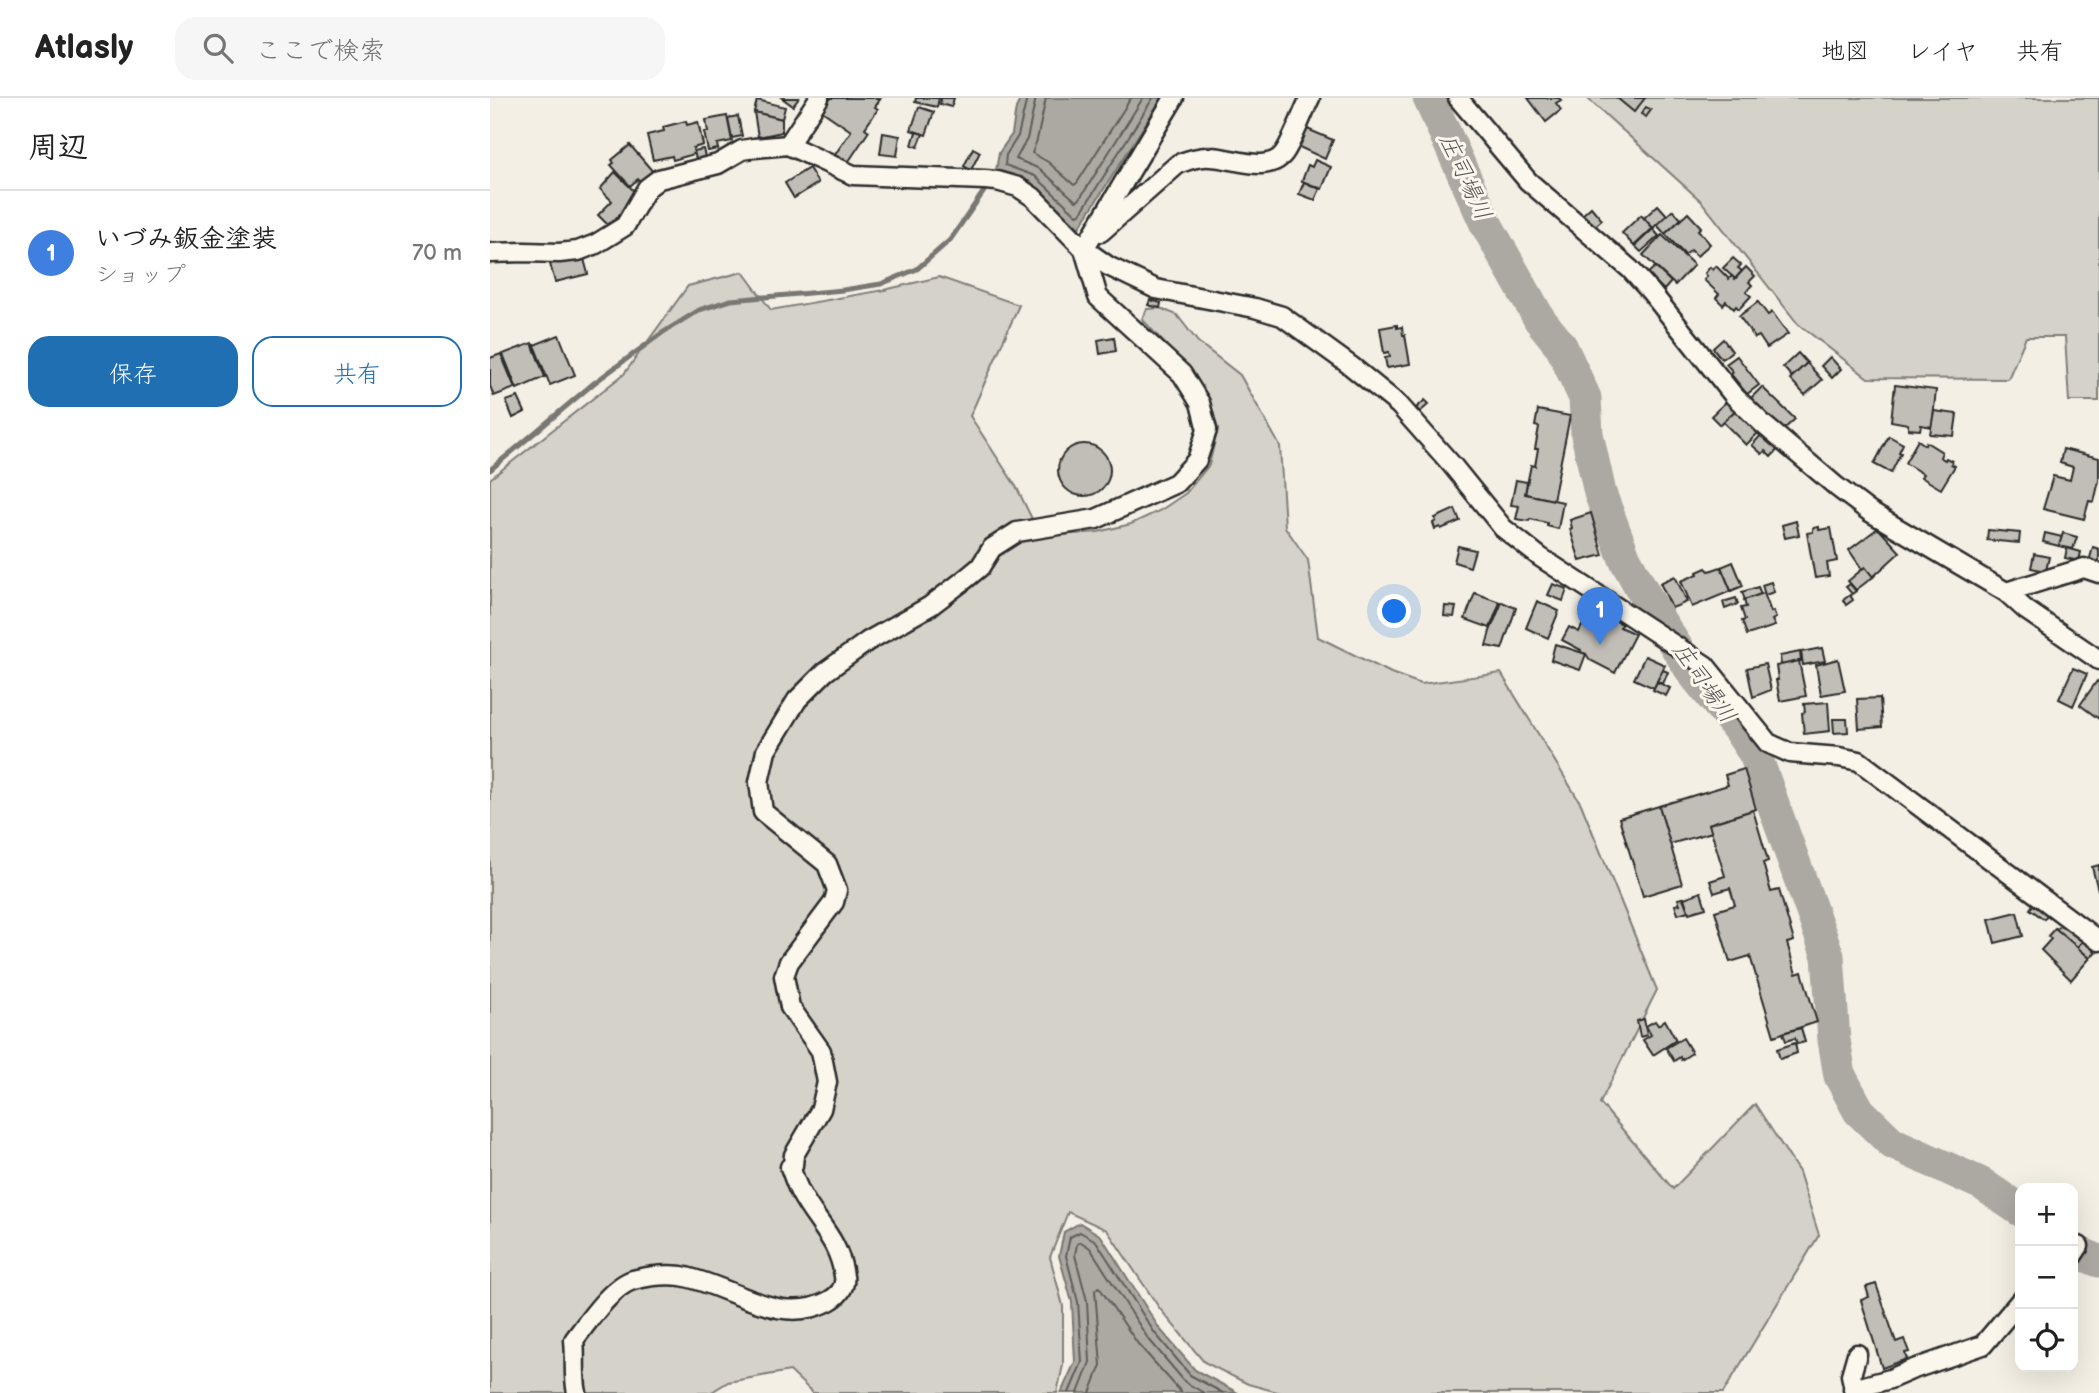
<!DOCTYPE html>
<html lang="ja">
<head>
<meta charset="utf-8">
<style>
  :root { --surface:#fff; --page:#f6f6f6; --text:#222; --muted:#767676; --line:#e0e0e0; --accent:#1f6fb2 }
  body { margin:0; font-family:"Balsamiq Sans","Klee One",sans-serif; background:var(--page); color:var(--text) }
  .controls { position:absolute; right:21px; bottom:21px; display:grid; overflow:hidden; border-radius:14px; box-shadow:0 7px 28px #0002 }
  .controls button { width:63px; height:63px; display:grid; place-items:center; padding:0; border:0; border-bottom:2px solid var(--line); background:var(--surface); color:var(--text); font:35px sans-serif }
  .you { position:absolute; left:905px; top:514px; width:24px; height:24px; margin:-18px; border:5px solid #fff; border-radius:50%; background:#1a73e8; box-shadow:0 0 0 10px #1a73e833 }
  .badge { display:grid; place-items:center; width:46px; height:46px; border-radius:50%; background:var(--accent); color:#fff; font-size:23px; font-weight:700 }
  .pin { position:absolute; translate:-50% -58px; filter:drop-shadow(0 2px 4px #0008) }
  .pin::after { content:''; position:absolute; top:37px; width:24px; height:21px; background:inherit; clip-path:polygon(0 0,100% 0,50% 100%) }
  .list { margin:0; padding:0; list-style:none }
  h2 { display:flex; justify-content:space-between; align-items:center; height:91px; margin:0; padding:0 28px; font-size:30px }
  h2 small { font-size:23px; font-weight:400; color:var(--muted) }
  .list li { display:grid; grid-template-columns:46px 1fr auto; gap:21px; align-items:center; box-sizing:border-box; height:126px; padding:0 28px; border-top:2px solid var(--line) }
  .list b { display:block; font-size:26px; white-space:nowrap }
  .list p { margin:0; font-size:23px; white-space:nowrap; color:var(--muted) }
  .list em { font-size:23px; font-style:normal; color:var(--muted) }
  .actions { display:flex; gap:14px; padding:21px 28px }
  .actions a { flex:1; padding:16px 0; border:2px solid var(--accent); border-radius:21px; text-align:center; font-size:24px; color:var(--accent) }
  .actions .main { background:var(--accent); color:#fff }
  .icon { flex:none; width:38px; height:38px; fill:none; stroke:currentColor; stroke-width:2; stroke-linecap:round; stroke-linejoin:round }
  .map { position:relative; flex:none; width:1609px; height:1295px; overflow:hidden }
  header { display:flex; align-items:center; gap:42px; box-sizing:border-box; height:98px; padding:0 35px; background:var(--surface); border-bottom:2px solid var(--line) }
  header strong { font-size:33px }
  nav { display:flex; gap:38px; margin-inline-start:auto; font-size:24px }
  .search { width:490px; height:63px; background:var(--page); display:flex; align-items:center; gap:18px; box-sizing:border-box; padding:0 24px; border-radius:21px; color:var(--muted); font-size:26px }
  main { display:flex }
  aside { flex:1; background:var(--surface) }
  .map>svg:first-child { display:block }
  .green { fill:#d5d2c9; stroke:#807e7a; stroke-width:2 }
  .water { fill:#aca9a2; stroke:#787772; stroke-width:2 }
  .lines { fill:none; stroke-linecap:round; stroke-linejoin:round }
  .shore { stroke:#5f5d5b; stroke-width:2 }
  .stream { stroke:#787772; stroke-width:5 }
  .river { stroke:#aca9a2; stroke-width:33 }
  .building { fill:#c0beb6; stroke:#2b2b2b; stroke-width:2 }
  .minor-casing { stroke:#2b2b2b; stroke-width:23 }
  .minor { stroke:#fbf7ec; stroke-width:18 }
  .labels { text-anchor:middle; dominant-baseline:central; stroke-width:6; stroke-linejoin:round; paint-order:stroke }
  .water-label { font-size:23px; font-style:italic; fill:#585755; stroke:#fbf7ec }
</style>
</head>
<body>
<header>
<strong>Atlasly</strong>
<div class="search"><svg class="icon" aria-label="search" viewBox="0 0 24 24"><circle cx="10" cy="10" r="6"/><path d="M15 15l6 6"/></svg>ここで検索</div>
<nav><a>地図</a><a>レイヤ</a><a>共有</a></nav>
</header>
<main>
<aside>
<h2>周辺<small></small></h2>
<ul class="list">
<li><span class="badge" style="background:#3f7fe0">1</span><div><b>いづみ鈑金塗装</b><p>ショップ</p></div><em>70 m</em></li>
</ul>
<div class="actions"><a class="main">保存</a><a>共有</a></div>
</aside>
<div class="map">
<svg width="1609" height="1295" viewBox="0 0 1609 1295">
  <rect width="100%" height="100%" fill="#f3efe4"/>
  <filter id="ink" filterUnits="userSpaceOnUse"><feTurbulence type="fractalNoise" baseFrequency=".0143" numOctaves="2"/><feDisplacementMap in="SourceGraphic" scale="14" xChannelSelector="R" yChannelSelector="G"/><feConvolveMatrix kernelMatrix="1 2 1 2 8 2 1 2 1" color-interpolation-filters="sRGB"/></filter>
  <g filter="url(#ink)">
    <g class="green">
      <path d="M1097,0H1609V303H1579L1575,239H1536L1518,281L1378,280L1308,226L1211,103Z"/>
      <path d="M253,174L281,212L394,192L449,179L529,207L480,318L527,390L543,423L571,437L608,434L641,426L671,412L696,395L719,367L728,330L702,275L652,221L657,211L670,210L687,217L708,244L750,277L790,348L795,429L818,462L828,539L901,575L931,586L1011,575L1091,706L1167,892L1110,1005L1183,1091L1265,1006L1309,1074L1329,1137L1233,1295H791L758,1286L714,1264L670,1211L617,1132L578,1114L560,1159L573,1208V1267L567,1295H323L300,1273L238,1284L220,1295H0V381L134,276L198,188Z"/>
    </g>
    <g class="water">
      <path d="M531,0H672L589,130L541,84L506,72L509,55L522,36L526,10Z"/>
      <path d="M590,1125L611,1138L669,1230L705,1272L748,1295H571L585,1264L582,1204L569,1158L574,1134Z"/>
    </g>
    <g class="lines">
      <g class="shore">
        <path d="M537,0L528,38L516,57L515,67L545,78L587,117L590,116L663,0"/>
        <path d="M546,0L537,41L526,61L550,71L586,103L589,102L653,0"/>
        <path d="M556,0L547,42L542,55L558,64L584,87L587,85L641,0"/>
        <path d="M579,1295L592,1264L588,1204L576,1158L580,1139L590,1134L606,1143L664,1234L700,1277L733,1295"/>
        <path d="M588,1295L600,1264L597,1203L585,1157L587,1146L591,1144L600,1150L657,1239L695,1284L714,1295"/>
        <path d="M600,1295L611,1267L605,1192L609,1189L648,1246L692,1295"/>
      </g>
      <path class="stream" d="M0,372L104,285L172,235L209,212L241,202L353,192L391,186L427,171L460,142L499,86"/>
      <g class="river">
        <path d="M939,0L996,126L1050,222L1071,248L1095,300L1097,336L1110,395L1135,461L1166,517L1203,575L1249,632L1265,656L1338,858L1344,942L1350,978L1369,1013L1402,1045L1492,1086L1530,1112"/>
        <path d="M1583,1152L1609,1163"/>
      </g>
    </g>
    <g class="building">
      <path d="M292,0H309L303,8Z"/>
      <path d="M341,0H391L385,9L388,11L375,30L379,33L357,66L344,58L361,33L332,13Z"/>
      <path d="M426,0H449L447,9L425,4Z"/>
      <path d="M451,0H464L461,9L450,6Z"/>
      <path d="M1038,0H1069L1071,2L1066,5L1071,12L1056,24Z"/>
      <path d="M1127,0H1155L1144,14Z"/>
      <path d="M267,2L295,9L292,21L264,14Z"/>
      <path d="M429,9L444,14L436,37L421,32Z"/>
      <path d="M1156,9L1161,12L1156,19L1151,16Z"/>
      <path d="M264,14L292,21V34L268,39Z"/>
      <path d="M237,18L242,43L227,46L228,51L218,53L214,34H218L216,22Z"/>
      <path d="M248,18L252,38L242,40L238,20Z"/>
      <path d="M196,23L197,27L208,24L213,47L203,50L204,56L183,62L182,58L163,62L157,37L174,33L173,29Z"/>
      <path d="M815,30L843,42L835,61L807,48Z"/>
      <path d="M426,34L433,36L428,49L422,47Z"/>
      <path d="M393,35L410,38L407,58L390,56Z"/>
      <path d="M140,47L164,75L152,85L148,81L140,88L121,67L124,65L122,62Z"/>
      <path d="M483,50L490,54L481,72L474,68Z"/>
      <path d="M213,51L215,59L206,61L204,53Z"/>
      <path d="M825,62L841,69L832,91L812,83L818,67L822,69Z"/>
      <path d="M319,70L328,85L304,100L295,85Z"/>
      <path d="M125,74L145,94L140,99L143,101L136,108L137,110L119,128L108,117L122,103L110,91Z"/>
      <path d="M814,84L830,91L825,102L809,96Z"/>
      <path d="M1168,107L1177,117L1163,130L1154,120Z"/>
      <path d="M1101,109L1112,122L1103,130L1091,118Z"/>
      <path d="M1183,112L1191,121L1175,136L1167,127Z"/>
      <path d="M1198,115L1211,129L1208,132L1220,146L1207,158L1201,152L1195,157L1175,136Z"/>
      <path d="M1151,117L1163,130L1144,148L1132,135Z"/>
      <path d="M1163,131L1169,138L1151,154L1145,148Z"/>
      <path d="M1172,137L1204,167L1185,187L1153,157Z"/>
      <path d="M93,157L98,176L65,184L60,166Z"/>
      <path d="M1243,160L1251,167L1248,170L1252,173L1245,181L1233,170Z"/>
      <path d="M1226,168L1239,181L1242,178L1245,181L1256,169L1265,178L1259,184L1262,187L1256,194L1261,198L1249,211L1246,208L1244,211L1236,203L1233,207L1226,200L1229,196L1214,182L1217,178L1215,175L1220,169L1223,172Z"/>
      <path d="M1165,169L1181,184L1174,192L1157,176Z"/>
      <path d="M660,202L671,205L670,210L658,207Z"/>
      <path d="M1268,204L1278,217L1282,214L1298,236L1277,250L1269,238L1265,240L1249,218Z"/>
      <path d="M907,227V230L912,229L913,237H915L920,266L897,270L895,260L900,259L899,254L894,255L890,230Z"/>
      <path d="M69,237L85,277L60,287L44,247Z"/>
      <path d="M624,239L626,253L610,256L608,242Z"/>
      <path d="M1233,241L1242,253L1232,261L1223,250Z"/>
      <path d="M42,245L55,279L27,291L13,256Z"/>
      <path d="M1308,255L1317,265L1302,279L1293,269Z"/>
      <path d="M11,256L25,290L4,298L0,288V260Z"/>
      <path d="M1247,258L1269,287L1257,296L1241,276L1243,274L1236,266Z"/>
      <path d="M1340,259L1351,271L1342,280L1331,268Z"/>
      <path d="M1317,265L1332,282L1315,297L1300,281Z"/>
      <path d="M1405,287L1446,292L1442,329L1431,327L1430,332L1418,331V326L1401,323Z"/>
      <path d="M1272,289L1305,321L1293,332L1287,326L1284,329L1266,311L1268,308L1261,300Z"/>
      <path d="M28,299L35,314L23,320L16,303Z"/>
      <path d="M1239,301L1248,310L1230,327L1221,318Z"/>
      <path d="M935,302L939,306L930,314L926,310Z"/>
      <path d="M1248,310L1271,332L1256,347L1233,324Z"/>
      <path d="M1048,312L1080,318L1063,402L1035,396L1041,367L1045,368L1048,351H1045L1049,329L1045,328Z"/>
      <path d="M1444,313L1467,316L1464,338L1440,336Z"/>
      <path d="M1273,335L1290,349L1281,359L1275,353L1272,356L1262,347Z"/>
      <path d="M1399,338L1413,346L1409,354L1411,355L1401,375L1384,366Z"/>
      <path d="M1428,342L1435,347L1436,344L1452,354L1450,359L1455,362L1456,360L1462,363L1461,366L1465,368L1451,391L1431,379L1433,376L1415,365Z"/>
      <circle cx="594" cy="372" r="26"/>
      <path d="M1573,351L1609,360V383L1604,404L1599,403L1594,421L1553,411L1563,378L1580,382L1583,369L1570,365Z"/>
      <path d="M1026,382L1037,384L1035,396L1073,404L1068,431L1057,428V425L1040,421L1039,423L1026,421L1029,408L1021,407Z"/>
      <path d="M965,411L970,423L951,431L950,429L945,431L943,425L946,423L945,420Z"/>
      <path d="M1101,415L1113,457L1090,463L1080,431L1082,430L1080,422Z"/>
      <path d="M1306,423L1309,437L1295,440L1292,427Z"/>
      <path d="M1329,429V432L1341,430L1347,463L1337,465L1339,478L1325,480L1317,435L1323,434V430Z"/>
      <path d="M1388,430L1410,454L1383,479L1375,469L1372,471L1359,452Z"/>
      <path d="M1498,432L1530,435L1529,445L1497,442Z"/>
      <path d="M1555,435L1572,439L1569,448L1553,444Z"/>
      <path d="M1573,435L1587,439L1583,451L1569,448Z"/>
      <path d="M968,448L985,452L980,469L964,464Z"/>
      <path d="M1603,449L1609,451V467L1599,464Z"/>
      <path d="M1577,450L1591,454L1589,463L1575,460Z"/>
      <path d="M1544,456L1559,459L1556,473L1541,470Z"/>
      <path d="M1243,464L1253,488L1241,493L1231,469Z"/>
      <path d="M1231,469L1241,493L1202,509L1191,483L1208,476L1207,474L1216,470L1219,473Z"/>
      <path d="M1375,469L1383,479L1366,492L1358,483Z"/>
      <path d="M1185,478L1197,504L1182,510L1170,485Z"/>
      <path d="M1281,484L1284,494L1275,497L1272,487Z"/>
      <path d="M1063,486L1077,491L1073,503L1058,497Z"/>
      <path d="M1360,486L1366,493L1362,496L1356,489Z"/>
      <path d="M1268,489L1271,496L1255,502L1252,494Z"/>
      <path d="M985,495L1010,504L1000,530L975,521Z"/>
      <path d="M1274,495L1281,514L1283,513L1286,520L1282,522L1285,528L1257,537L1252,523L1255,522L1251,510L1256,509L1254,502Z"/>
      <path d="M1360,497L1363,502L1356,507L1353,502Z"/>
      <path d="M1246,500L1248,506L1235,511L1233,504Z"/>
      <path d="M1047,503L1069,513L1058,540L1036,530Z"/>
      <path d="M1012,504L1026,510L1012,551L996,548L1000,533Z"/>
      <path d="M955,508L966,509L964,519L954,518Z"/>
      <path d="M1101,510L1132,526L1130,529L1145,536L1125,575L1100,562L1096,556L1090,554L1091,552L1072,542L1079,529L1089,534Z"/>
      <path d="M1065,546L1096,556L1090,572L1061,562Z"/>
      <path d="M1332,550L1335,563L1313,567L1311,554Z"/>
      <path d="M1310,554L1311,563L1291,567L1290,558Z"/>
      <path d="M1155,558L1175,567L1164,590L1144,581Z"/>
      <path d="M1348,561L1355,593L1331,597L1326,567Z"/>
      <path d="M1309,563L1316,598L1290,603L1286,582H1288L1286,568Z"/>
      <path d="M1275,566L1281,592L1263,599L1257,570Z"/>
      <path d="M1583,570L1597,576L1583,608L1569,601Z"/>
      <path d="M1173,572L1178,574L1173,586L1167,583Z"/>
      <path d="M1607,583L1609,585V621L1590,607Z"/>
      <path d="M1167,584L1180,590L1176,598L1163,592Z"/>
      <path d="M1390,600L1392,629L1369,631L1367,601Z"/>
      <path d="M1338,604L1340,633L1314,636L1312,615L1315,614L1314,606Z"/>
      <path d="M1343,621H1357L1358,634L1344,635Z"/>
      <path d="M1254,671L1266,711L1219,726L1222,734L1180,746L1169,708L1238,687L1235,677Z"/>
      <path d="M1169,708L1192,786L1153,798L1129,720Z"/>
      <path d="M1263,712L1278,763L1273,765L1281,794L1289,792L1304,843L1297,845L1306,876L1312,874L1327,924L1284,938L1260,858L1240,864L1225,813L1245,807L1240,790L1224,795L1220,783L1235,778L1219,726Z"/>
      <path d="M1609,767V792H1608L1602,769Z"/>
      <path d="M1211,794L1216,810L1199,815L1194,800Z"/>
      <path d="M1193,800L1198,813L1188,816L1185,807L1190,806L1188,801Z"/>
      <path d="M1545,804L1559,814L1554,821L1540,811Z"/>
      <path d="M1527,814L1533,838L1505,845L1499,821Z"/>
      <path d="M1572,826L1593,842L1587,850L1566,831Z"/>
      <path d="M1565,830L1600,860L1581,882L1551,852L1561,841L1558,838Z"/>
      <path d="M1596,840L1608,851L1600,860L1587,849Z"/>
      <path d="M1154,921L1157,937L1150,939L1147,923Z"/>
      <path d="M1175,922L1186,942L1163,957L1153,942L1161,937L1156,928L1165,923L1168,927Z"/>
      <path d="M1311,930L1315,944L1307,946L1305,940L1296,943L1293,935Z"/>
      <path d="M1193,940L1202,955L1191,962L1190,959L1184,963L1176,950Z"/>
      <path d="M1305,945L1307,955L1290,961L1287,951Z"/>
      <path d="M1386,1186L1406,1244L1414,1241L1419,1254L1415,1255L1417,1261L1392,1270L1371,1202L1379,1199L1376,1189Z"/>
    </g>
    <g class="lines">
      <defs>
        <g id="minor">
          <path d="M968,0L1038,83L1140,171L1160,193L1244,298L1274,327L1347,389L1380,414L1516,494L1594,470L1609,475"/>
          <path d="M298,47L329,0"/>
          <path d="M611,134L688,66C698,62 709,58 720,59C742,59 778,77 794,55C803,42 812,16 820,0"/>
          <path d="M0,155L34,154L69,155L88,153L106,146L135,128L157,90L169,81L228,66L252,52L264,50L298,47L363,77L495,82L507,83L528,89L543,99L594,151L618,168L666,191L765,210L792,218L861,268L909,307L962,367L1013,430L1050,459L1215,567L1278,645L1300,655L1349,659L1369,663L1609,843"/>
          <path d="M1516,494L1536,512L1609,562"/>
          <path d="M1583,1157L1589,1148"/>
          <path d="M1363,1291L1400,1281L1421,1272L1493,1247L1530,1203"/>
          <path d="M87,1295C83,1277 86,1260 84,1242C97,1225 122,1188 143,1182C159,1178 174,1176 191,1178C239,1186 289,1230 339,1203C348,1198 356,1189 354,1178C349,1141 326,1125 310,1094C306,1086 303,1077 300,1069L303,1067L304,1057L331,1011L337,984L331,953L300,909L294,878L299,864L344,804L347,792L337,766L273,714L269,684L276,653L307,602L335,574L378,543L440,508L473,483L490,469L502,450L527,434L606,421L686,385L707,362L717,332L710,305L692,276L608,199L594,151L684,0"/>
          <path d="M1365,1295L1361,1277L1367,1256"/>
        </g>
      </defs>
      <use href="#minor" class="minor-casing"/>
      <use href="#minor" class="minor"/>
    </g>
  </g>
  <g class="labels">
    <g class="water-label">
      <text transform="translate(975 79) rotate(65)">庄司場川</text>
      <text transform="translate(1214 585) rotate(55)">庄司場川</text>
    </g>
  </g>
</svg>
<div class="controls">
<button>+</button>
<button>−</button>
<button><svg class="icon" aria-label="locate" viewBox="0 0 24 24"><circle cx="12" cy="12" r="6"/><path d="M12 2v4M12 18v4M2 12h4M18 12h4"/></svg></button>
</div>
<div class="you"></div>
<div class="pin badge" style="left:1110px;top:547px;background:#3f7fe0">1</div>
</div>
</main>
</body>
</html>
